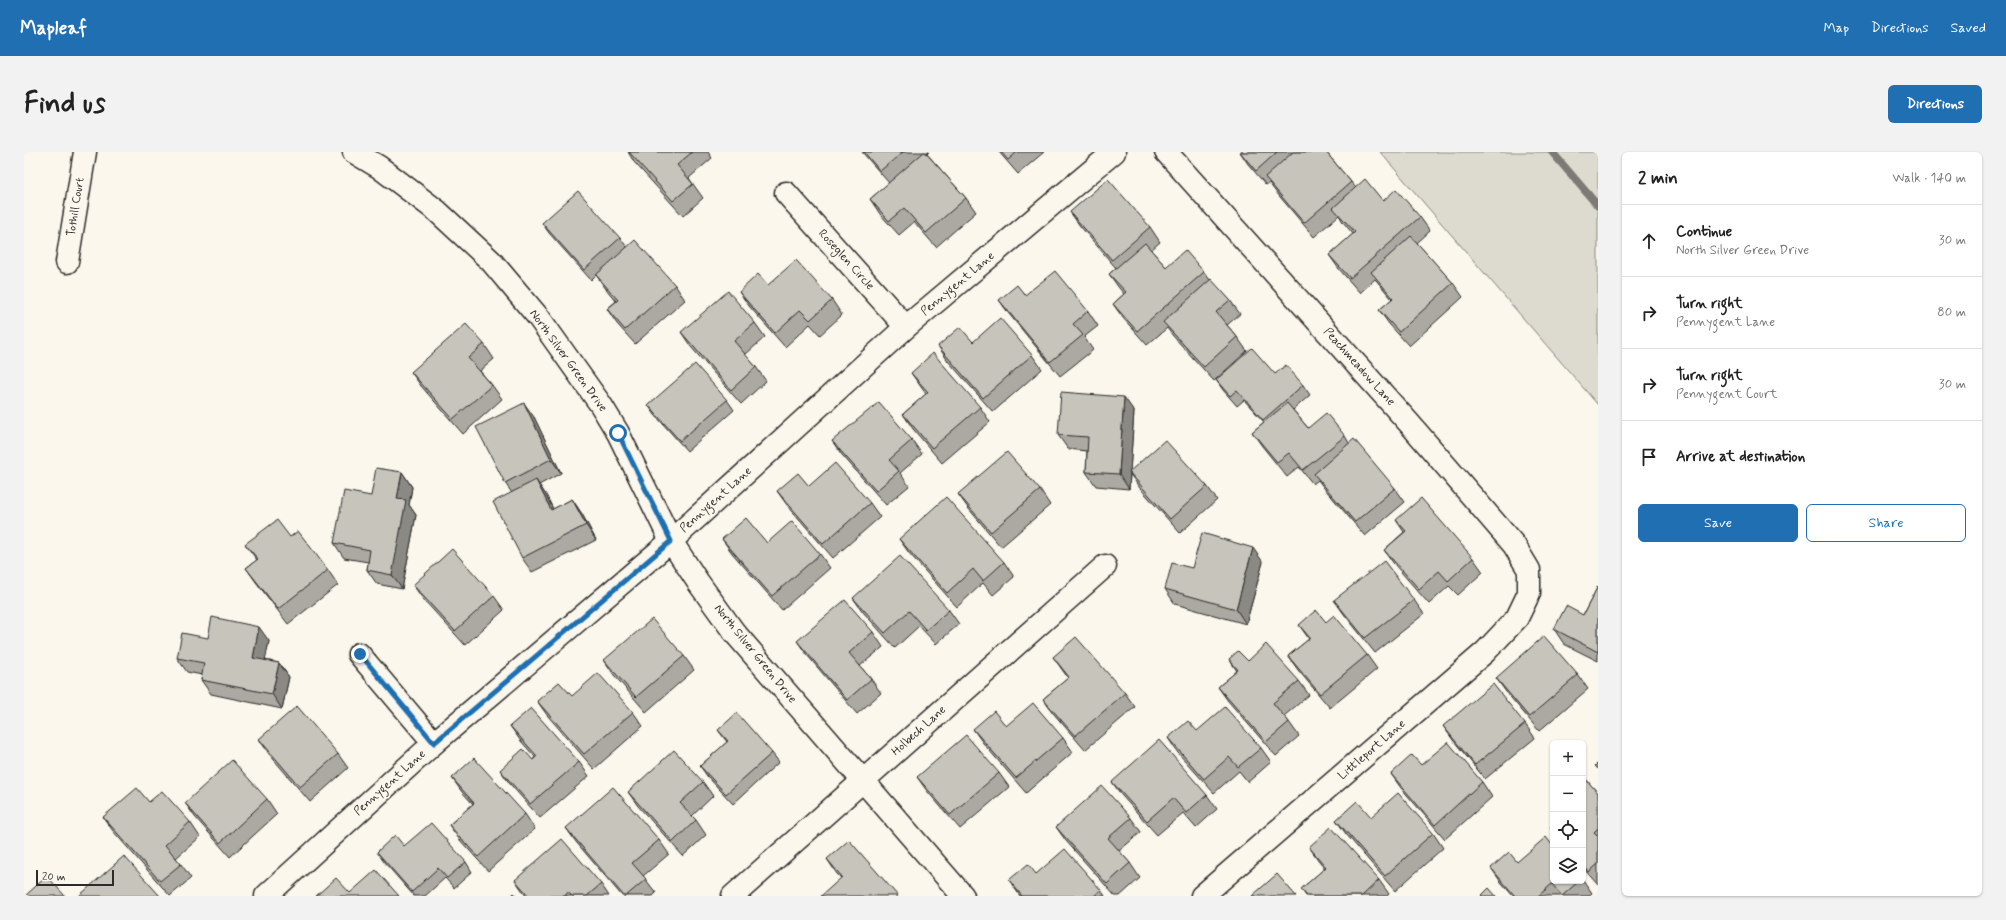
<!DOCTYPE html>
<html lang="en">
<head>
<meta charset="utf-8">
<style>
  :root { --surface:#fff; --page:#f2f2f2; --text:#222; --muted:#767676; --line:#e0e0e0; --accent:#1f6fb2 }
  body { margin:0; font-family:Mynerve,sans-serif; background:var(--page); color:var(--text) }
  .controls { position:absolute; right:12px; bottom:12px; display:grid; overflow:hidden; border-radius:6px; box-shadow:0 1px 3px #0004 }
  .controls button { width:36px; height:36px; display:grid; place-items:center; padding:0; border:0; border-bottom:1px solid var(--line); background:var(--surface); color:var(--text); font:20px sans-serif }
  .scale { position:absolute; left:12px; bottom:10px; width:78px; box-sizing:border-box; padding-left:4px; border:2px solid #2b2b2b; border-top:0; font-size:11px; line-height:14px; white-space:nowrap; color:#2b2b2b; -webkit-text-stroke:3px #fbf7ec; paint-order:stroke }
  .stop { position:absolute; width:12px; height:12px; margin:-9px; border:3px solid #1f6fb2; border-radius:50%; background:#fff }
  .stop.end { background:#1f6fb2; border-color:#fff; box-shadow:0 1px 4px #0008 }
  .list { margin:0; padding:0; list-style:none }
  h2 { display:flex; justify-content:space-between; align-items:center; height:52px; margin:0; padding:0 16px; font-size:17px }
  h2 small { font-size:13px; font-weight:400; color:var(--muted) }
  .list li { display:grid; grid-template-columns:26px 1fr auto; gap:12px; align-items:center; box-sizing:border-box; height:72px; padding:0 16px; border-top:1px solid var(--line) }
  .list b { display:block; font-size:15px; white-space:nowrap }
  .list p { margin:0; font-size:13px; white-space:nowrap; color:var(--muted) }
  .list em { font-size:13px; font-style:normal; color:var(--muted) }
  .actions { display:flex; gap:8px; padding:12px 16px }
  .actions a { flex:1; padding:9px 0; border:1px solid var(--accent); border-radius:6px; text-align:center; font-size:14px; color:var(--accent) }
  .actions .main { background:var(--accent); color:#fff }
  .icon { flex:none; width:22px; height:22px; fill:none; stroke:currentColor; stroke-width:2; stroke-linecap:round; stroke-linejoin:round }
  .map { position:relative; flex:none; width:1574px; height:744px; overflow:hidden; border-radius:6px }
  header { display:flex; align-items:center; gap:24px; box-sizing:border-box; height:56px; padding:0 20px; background:var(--accent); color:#fff }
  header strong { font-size:19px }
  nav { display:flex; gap:22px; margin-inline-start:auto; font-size:14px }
  .intro { display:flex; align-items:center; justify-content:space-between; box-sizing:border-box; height:96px; padding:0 24px }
  h1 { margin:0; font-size:28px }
  .button { padding:10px 18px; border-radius:6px; background:var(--accent); color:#fff; font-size:14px; font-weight:700 }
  main { display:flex; gap:24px; padding:0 24px }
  aside { flex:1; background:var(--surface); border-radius:6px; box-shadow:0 1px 3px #0004 }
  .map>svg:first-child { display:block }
  .green { fill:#dddad0; stroke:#84827e }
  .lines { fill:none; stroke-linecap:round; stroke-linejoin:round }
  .stream { stroke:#7b7a75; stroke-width:8 }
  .street-casing { stroke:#2b2b2b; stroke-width:25 }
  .street { stroke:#fbf7ec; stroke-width:22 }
  .wall { fill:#aba9a2; stroke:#2b2b2b }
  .shaded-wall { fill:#8b8984; stroke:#2b2b2b }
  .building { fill:#c7c4bc; stroke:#2b2b2b }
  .route { stroke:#1f6fb2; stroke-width:5 }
  .labels { text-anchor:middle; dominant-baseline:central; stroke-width:3.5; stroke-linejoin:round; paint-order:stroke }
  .street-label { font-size:12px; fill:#2b2b2b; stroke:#fbf7ec }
</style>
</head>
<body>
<header>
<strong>Mapleaf</strong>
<nav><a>Map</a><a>Directions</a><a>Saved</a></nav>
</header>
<div class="intro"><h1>Find us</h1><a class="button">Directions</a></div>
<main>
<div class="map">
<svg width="1574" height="744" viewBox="0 0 1574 744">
  <rect width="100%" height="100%" fill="#fbf7ec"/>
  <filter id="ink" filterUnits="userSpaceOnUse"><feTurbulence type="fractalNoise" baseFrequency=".025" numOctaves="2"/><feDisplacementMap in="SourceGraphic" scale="8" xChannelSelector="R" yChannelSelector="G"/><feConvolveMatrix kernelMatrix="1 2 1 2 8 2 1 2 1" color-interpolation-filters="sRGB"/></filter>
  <g filter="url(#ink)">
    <path class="green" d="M1356,0H1574V253Z"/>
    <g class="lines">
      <path class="stream" d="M1528,0L1574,54"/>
      <defs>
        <g id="street">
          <path d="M330,0L355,15L413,59L467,109L515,166L577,253L594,281L647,389L674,430L710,480L939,744"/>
          <path d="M1142,0L1385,271L1490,393L1505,418V441L1493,466L1461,500L1178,744"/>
          <path d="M762,41L882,175"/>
          <path d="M43,110L61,0"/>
          <path d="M335,502L410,591"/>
          <path d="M242,744L410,591L647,389L882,175L1090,0"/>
          <path d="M709,744L1081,414"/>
        </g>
      </defs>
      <use href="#street" class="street-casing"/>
      <use href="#street" class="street"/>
    </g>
    <g class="wall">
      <path d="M604,0H684L688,6L665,26L669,32L679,46L659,64L610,10Z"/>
      <path d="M838,0H905L903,2L942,46L952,60L912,95L890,70L875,83L856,62L846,47L865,31Z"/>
      <path d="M975,0H1020L994,22Z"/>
      <path d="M1216,0H1302L1332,36L1396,65L1406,79L1393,91L1429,131L1439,145L1385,194L1365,172L1355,158L1368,147L1357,134L1351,127L1336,141L1315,117L1305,103L1329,82L1319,70L1315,63L1290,85L1251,39L1245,31L1242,33L1224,12Z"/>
      <path d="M1046,60L1126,75L1136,90L1127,98L1142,115L1180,120L1186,128L1206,148L1216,162L1203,173L1213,185L1223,199L1190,229L1149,184L1143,176L1123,193L1099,166L1089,152L1100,142L1095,136L1085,122L1092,116L1056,74Z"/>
      <path d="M518,71L596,86L603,95L651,133L661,148L611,192L593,172L583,157L592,149L582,137L572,123L567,128L525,81Z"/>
      <path d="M744,133L808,148L818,163L796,183L786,172L761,195L725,154L715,140Z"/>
      <path d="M1001,143L1064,159L1074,174L1060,185L1069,198L1036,224L985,162L975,148Z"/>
      <path d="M731,171L741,185L721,203L732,215L742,229L717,252L667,195L657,180Z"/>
      <path d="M949,190L1008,203L1018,217L969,260L924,209L914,194Z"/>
      <path d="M460,192L470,207L456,219L468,233L478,247L439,282L397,234L387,220Z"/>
      <path d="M887,221L956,255L966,270L918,311L889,277L879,262L902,242Z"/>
      <path d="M1251,222L1279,233L1286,243L1269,258L1284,276L1321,284L1325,291L1371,336L1381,350L1341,384L1300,336L1294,328L1289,332L1275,315L1263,325L1238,294L1228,280L1240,270L1220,248L1213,254L1199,238L1192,228Z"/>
      <path d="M703,248L710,258L663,299L631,263L624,253Z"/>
      <path d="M1110,259L1106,319L1183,334L1193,348L1156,381L1115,335L1106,322L1105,337L1072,334L1062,320L1063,299L1044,297L1034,283Z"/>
      <path d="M510,265L537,321L515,333L522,343L529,357L548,347L558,362L572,388L508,420L498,406L488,341L481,331Z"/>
      <path d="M888,288L898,302L876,321L885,334L862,353L818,303L808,289Z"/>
      <path d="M378,320L388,335L385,353L392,363L378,437L353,432L343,418L344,410L320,406L310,391L347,344Z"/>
      <path d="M785,334L846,351L856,365L809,406L763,353L753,339Z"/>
      <path d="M1016,338L1026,353L977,395L944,356L934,342Z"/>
      <path d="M1372,368L1449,406L1459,420L1434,443L1425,434L1405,452L1370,412L1360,398L1380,380Z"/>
      <path d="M266,385L304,418L314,433L264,472L232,430L222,416L233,408L221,392Z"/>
      <path d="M698,387L743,391L796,402L806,416L758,458L708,401Z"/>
      <path d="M875,387L980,410L990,425L969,443L959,431L933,455L885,401Z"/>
      <path d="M1239,410L1222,472L1151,452L1141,437Z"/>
      <path d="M389,433L470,444L480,458L441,493L399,447Z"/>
      <path d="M1574,434V509L1540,492L1530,477L1559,463Z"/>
      <path d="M829,446L925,458L935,472L912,492L895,474L871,496L839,460Z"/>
      <path d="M1310,448H1390L1400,462L1351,501L1320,462Z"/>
      <path d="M1302,470L1343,503L1353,517L1306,556L1274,518L1264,504L1285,487L1275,473Z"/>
      <path d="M849,480L859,495L836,514L847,527L857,541L833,562L783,503L773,489Z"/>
      <path d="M184,486L245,489L241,508L255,511L265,525L258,557L187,542L177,528L178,523L163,520L153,506Z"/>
      <path d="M660,504L670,518L622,560L590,523L580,508Z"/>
      <path d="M1029,505L1101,541L1111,555L1061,598L1029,561L1019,547L1044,526Z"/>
      <path d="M1205,507L1224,509L1275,529L1285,543L1260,564L1265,570L1275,584L1252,604L1204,549L1194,535L1213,519Z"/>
      <path d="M1554,523L1564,537L1515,579L1482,540L1472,526Z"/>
      <path d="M548,544L609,560L619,574L570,617L523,563L513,549Z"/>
      <path d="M1501,572L1511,586L1461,627L1429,588L1419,574Z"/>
      <path d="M486,574L555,610L565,624L516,666L486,632L476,618L509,608L511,605L496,588Z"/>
      <path d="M982,574L1039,586L1049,600L1002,641L959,591L949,577Z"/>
      <path d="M694,578L748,601L755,610L709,652L683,624L676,614L703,590Z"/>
      <path d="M1144,586L1237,596L1247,610L1224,630L1215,619L1190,641L1154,601Z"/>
      <path d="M235,587L314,602L324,616L286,650L245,602Z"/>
      <path d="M1397,613L1458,630L1468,645L1421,687L1377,636L1367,622Z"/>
      <path d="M975,621L985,635L936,677L903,639L893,625Z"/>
      <path d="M1559,624L1574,641V733L1559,716Z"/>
      <path d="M428,626L501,662L511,677L464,719L435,687L425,673L449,652L438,640Z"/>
      <path d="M679,630L689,644L668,664L672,668L682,683L659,704L614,654L604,640Z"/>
      <path d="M1088,630L1183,643L1193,657L1172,676L1159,661L1133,683L1098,644Z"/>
      <path d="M243,647L253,662L206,705L171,665L161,651Z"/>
      <path d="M125,650L166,670L176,685L152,706L157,712L167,726L146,744L89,679L79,665Z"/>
      <path d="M1347,665L1409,681L1419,696L1371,739L1322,682L1312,668Z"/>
      <path d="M1107,666L1117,680L1095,699L1106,711L1116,726L1096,744H1091L1042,689L1032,675Z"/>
      <path d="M542,676L635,688L645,702L619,724L632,741L629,744H598L552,690Z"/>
      <path d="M380,694L442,710L448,720L430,736L421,726L401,744H390L360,710L353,700Z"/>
      <path d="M1285,695L1355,728L1365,742L1363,744H1282L1277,737L1301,716L1295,709Z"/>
      <path d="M803,707L874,744L817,726L813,722Z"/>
      <path d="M1467,716L1529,729H1559V728L1568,741L1564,744H1489L1477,730Z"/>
      <path d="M491,728L577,732L585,744H502Z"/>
      <path d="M985,728L1077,738L1081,744H996Z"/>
    </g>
    <g class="shaded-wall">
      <path d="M1100,245L1110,259L1105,337L1095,322Z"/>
      <path d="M500,251L510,265L537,321L527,307Z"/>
      <path d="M378,320L388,335L385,353L392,363L378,437L368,423L373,347Z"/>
      <path d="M512,328L522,343L537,373L527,358Z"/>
      <path d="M548,347L558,362L572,388L562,373Z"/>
      <path d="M1229,396L1239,410L1222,472L1212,457Z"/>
      <path d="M235,475L245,489L239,520L229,506Z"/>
      <path d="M255,511L265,525L258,557L248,542Z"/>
    </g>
    <g class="building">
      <path d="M605,0H668L653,13L669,32L649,49Z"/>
      <path d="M840,0H879L856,19Z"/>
      <path d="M900,0H901L942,46L902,81L880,56L865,69L846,47Z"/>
      <path d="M977,0H993L984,8Z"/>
      <path d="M1216,0H1253L1232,19Z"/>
      <path d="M1269,0H1302L1327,30L1280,71L1241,25Z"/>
      <path d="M1084,27L1126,75L1088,108L1046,60Z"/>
      <path d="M1341,27L1359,49L1372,37L1396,65L1326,126L1305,103L1331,80L1309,56Z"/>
      <path d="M554,39L596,86L560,118L518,71Z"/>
      <path d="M1387,84L1429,131L1375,180L1355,158L1369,146L1347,120Z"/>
      <path d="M611,88L651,133L601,178L583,157L594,148L572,123Z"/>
      <path d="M1121,91L1142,115L1161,98L1180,120L1113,179L1089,152L1102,140L1085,122Z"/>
      <path d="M772,108L808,148L786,168L776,158L751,181L715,140L734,122L744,133Z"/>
      <path d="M1031,119L1064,159L1049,172L1059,183L1026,210L975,148L993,133L1001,143Z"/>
      <path d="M1187,127L1206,148L1192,160L1213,185L1180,215L1139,170Z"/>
      <path d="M704,139L731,171L710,189L732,215L707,238L657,180Z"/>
      <path d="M976,166L1008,203L959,246L914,194L936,175L949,190Z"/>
      <path d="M442,172L460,192L444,206L468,233L429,267L387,220Z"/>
      <path d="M1228,196L1251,222L1262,213L1279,233L1239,268L1213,238L1206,244L1192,228Z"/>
      <path d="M909,201L956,255L908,296L879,262L904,240L887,221Z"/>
      <path d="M671,212L703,248L656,289L624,253Z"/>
      <path d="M1037,240L1100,245L1095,322L1062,320L1064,285L1034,283Z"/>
      <path d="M855,250L888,288L865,308L875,319L852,339L808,289Z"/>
      <path d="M500,251L527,307L481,331L452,275Z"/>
      <path d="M1263,251L1284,276L1302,261L1321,284L1279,318L1265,301L1253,310L1228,280Z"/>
      <path d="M1330,287L1371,336L1331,370L1290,322Z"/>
      <path d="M1141,288L1183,334L1146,367L1105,320Z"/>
      <path d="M983,300L1016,338L967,380L934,342Z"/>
      <path d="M811,311L846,351L799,392L753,339L774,321L785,334Z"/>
      <path d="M352,316L378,320L373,347L382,348L368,423L343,418L346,398L310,391L320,339L347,344Z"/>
      <path d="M512,328L527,358L548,347L562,373L498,406L469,350Z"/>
      <path d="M922,345L980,410L959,429L949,417L923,441L875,387Z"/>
      <path d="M1397,346L1449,406L1424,429L1415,419L1395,437L1360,398L1382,379L1372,368Z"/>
      <path d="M722,366L743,391L768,369L796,402L748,444L698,387Z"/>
      <path d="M253,368L266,385L274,379L304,418L254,457L222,416L234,407L221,392Z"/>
      <path d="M1178,381L1229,396L1212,457L1141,437L1148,411L1168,416Z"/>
      <path d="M428,397L470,444L431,479L389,433Z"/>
      <path d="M876,404L925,458L902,478L885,459L861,481L829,446Z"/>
      <path d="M1360,409L1390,448L1341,486L1310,448Z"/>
      <path d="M1574,434V500L1530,477L1542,454L1559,463Z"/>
      <path d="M821,448L849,480L825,501L847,527L823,548L773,489Z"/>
      <path d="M1292,458L1302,470L1310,463L1343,503L1296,542L1264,504L1286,486L1275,473Z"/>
      <path d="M188,465L235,475L229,506L255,511L248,542L177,528L180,511L153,506L158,481L184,486Z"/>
      <path d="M628,467L660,504L612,545L580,508Z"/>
      <path d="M1520,484L1554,523L1505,565L1472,526Z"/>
      <path d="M1052,485L1101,541L1051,584L1019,547L1045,525L1029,505Z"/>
      <path d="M1242,492L1275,529L1249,551L1265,570L1242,590L1194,535L1214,518L1205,507L1214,499L1224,509Z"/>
      <path d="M574,521L609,560L560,602L513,549L535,530L548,544Z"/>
      <path d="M1469,532L1501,572L1451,613L1419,574Z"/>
      <path d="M1009,551L1039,586L992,626L949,577L970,559L982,574Z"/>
      <path d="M273,554L314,602L276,635L235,587Z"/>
      <path d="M1201,555L1237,596L1214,615L1205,605L1180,627L1144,586L1164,569L1173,579Z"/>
      <path d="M507,556L555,610L506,652L476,618L499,597L509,608L513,604L486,574Z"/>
      <path d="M713,561L748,601L702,642L676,614L704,589L694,578Z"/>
      <path d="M942,583L975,621L926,663L893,625Z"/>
      <path d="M1135,588L1183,643L1162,661L1149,646L1123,669L1088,630Z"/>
      <path d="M1424,590L1458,630L1411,673L1367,622L1388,603L1397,613Z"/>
      <path d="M650,598L679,630L656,651L672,668L649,690L604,640Z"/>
      <path d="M450,606L501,662L454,705L425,673L450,651L428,626Z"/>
      <path d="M208,608L243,647L196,691L161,651Z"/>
      <path d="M1574,611V617L1571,614Z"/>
      <path d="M1559,624L1574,641V676L1570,680L1574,684V712L1565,720L1559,713Z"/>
      <path d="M1078,634L1107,666L1084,686L1106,711L1083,732L1032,675Z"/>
      <path d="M589,635L635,688L608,711L622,727L602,744H600L542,676Z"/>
      <path d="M113,636L125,650L138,639L166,670L141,693L157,712L136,729L79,665Z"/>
      <path d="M1374,641L1409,681L1361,724L1312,668L1333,649L1347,665Z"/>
      <path d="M407,671L442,710L423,726L414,716L388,740L353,700L371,683L380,694Z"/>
      <path d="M1529,672V679L1526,675Z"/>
      <path d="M1307,675L1355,728L1338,744H1283L1277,737L1302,715L1285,695Z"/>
      <path d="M1522,685L1529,694V729H1555L1538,744L1528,732L1514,744H1491L1467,716L1485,700L1493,710Z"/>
      <path d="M538,687L577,732L563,744H548L544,740L541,744H505L491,728Z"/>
      <path d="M825,688L874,744H797L818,725L803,707Z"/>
      <path d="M1041,697L1077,738L1070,744H998L985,728L1004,712L1012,722Z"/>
      <path d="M100,704L136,744H55Z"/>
      <path d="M352,718L375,744H292L312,726L326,741Z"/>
      <path d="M1253,722L1272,744H1228Z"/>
      <path d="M23,724L41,744H1Z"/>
      <path d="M1465,736L1472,744H1457Z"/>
      <path d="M490,741L493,744H487Z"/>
    </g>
  </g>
  <g class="lines" filter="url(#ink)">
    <path class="route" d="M336,502L410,591L647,389L594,281"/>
  </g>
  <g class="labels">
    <g class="street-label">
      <text transform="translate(52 55) rotate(-81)">Tothill Court</text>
      <text transform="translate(822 108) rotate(48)">Roseglen Circle</text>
      <text transform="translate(934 132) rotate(-40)">Pennygent Lane</text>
      <text transform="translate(544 209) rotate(54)">North Silver Green Drive</text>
      <text transform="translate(1335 215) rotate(48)">Peachmeadow Lane</text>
      <text transform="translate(692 348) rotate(-42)">Pennygent Lane</text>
      <text transform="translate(731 502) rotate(51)">North Silver Green Drive</text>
      <text transform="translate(895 579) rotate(-42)">Holbech Lane</text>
      <text transform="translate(1348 598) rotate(-41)">Littleport Lane</text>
      <text transform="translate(366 631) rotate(-42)">Pennygent Lane</text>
    </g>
  </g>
</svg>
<div class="controls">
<button>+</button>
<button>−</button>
<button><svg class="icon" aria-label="locate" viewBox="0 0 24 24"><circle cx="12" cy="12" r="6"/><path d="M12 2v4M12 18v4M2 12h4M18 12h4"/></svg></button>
<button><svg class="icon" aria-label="layers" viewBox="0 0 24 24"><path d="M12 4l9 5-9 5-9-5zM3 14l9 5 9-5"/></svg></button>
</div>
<div class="scale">20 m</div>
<div class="stop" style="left:594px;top:281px"></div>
<div class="stop end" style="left:336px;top:502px"></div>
</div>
<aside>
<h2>2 min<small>Walk · 140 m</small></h2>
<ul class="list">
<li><svg class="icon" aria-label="ahead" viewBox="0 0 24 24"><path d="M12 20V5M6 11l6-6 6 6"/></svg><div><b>Continue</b><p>North Silver Green Drive</p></div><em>30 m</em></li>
<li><svg class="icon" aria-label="right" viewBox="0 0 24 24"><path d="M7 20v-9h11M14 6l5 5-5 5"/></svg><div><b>Turn right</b><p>Pennygent Lane</p></div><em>80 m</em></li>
<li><svg class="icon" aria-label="right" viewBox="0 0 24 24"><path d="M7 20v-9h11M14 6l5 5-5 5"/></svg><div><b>Turn right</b><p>Pennygent Court</p></div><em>30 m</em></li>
<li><svg class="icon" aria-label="arrive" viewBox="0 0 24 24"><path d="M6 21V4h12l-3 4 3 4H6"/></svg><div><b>Arrive at destination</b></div></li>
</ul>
<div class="actions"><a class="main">Save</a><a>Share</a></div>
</aside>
</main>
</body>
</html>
